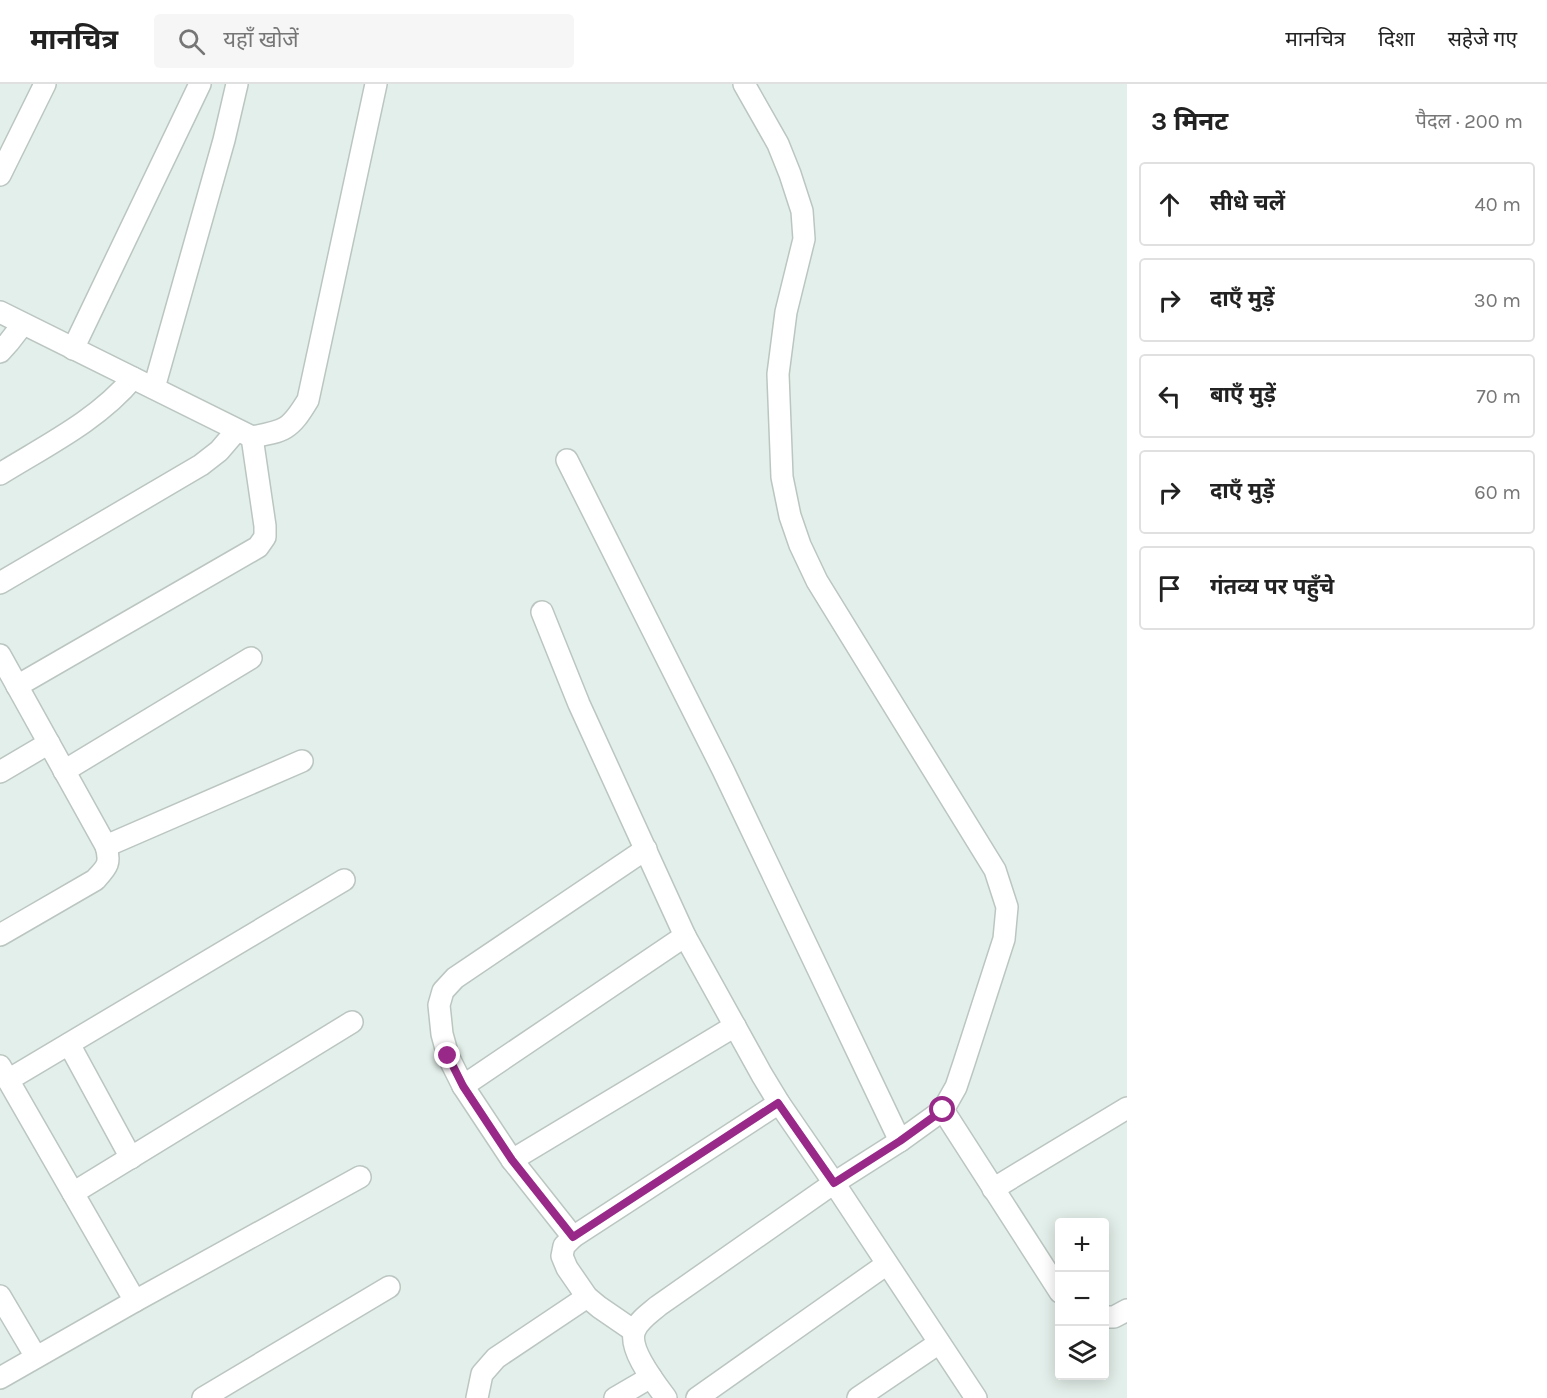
<!DOCTYPE html>
<html lang="hi">
<head>
<meta charset="utf-8">
<style>
  :root { --surface:#fff; --page:#f6f6f6; --text:#222; --muted:#767676; --line:#e0e0e0 }
  body { margin:0; font-family:Karla,"Noto Sans Devanagari",sans-serif; background:var(--page); color:var(--text) }
  .controls { position:absolute; right:18px; bottom:18px; display:grid; overflow:hidden; border-radius:6px; box-shadow:0 3px 15px #0003 }
  .controls button { width:54px; height:54px; display:grid; place-items:center; padding:0; border:0; border-bottom:2px solid var(--line); background:var(--surface); color:var(--text); font:30px sans-serif }
  .stop { position:absolute; width:18px; height:18px; margin:-14px; border:4px solid #992989; border-radius:50%; background:#fff }
  .stop.end { background:#992989; border-color:#fff; box-shadow:0 2px 6px #0008 }
  .list { margin:0; padding:0; list-style:none }
  h2 { display:flex; justify-content:space-between; align-items:center; height:78px; margin:0; padding:0 24px; font-size:26px }
  h2 small { font-size:20px; font-weight:400; color:var(--muted) }
  .list li { display:grid; grid-template-columns:39px 1fr auto; gap:18px; align-items:center; box-sizing:border-box; height:84px; margin:0 12px 12px; padding:0 12px; border:2px solid var(--line); border-radius:6px }
  .list b { display:block; font-size:22px; white-space:nowrap }
  .list em { font-size:20px; font-style:normal; color:var(--muted) }
  .icon { flex:none; width:33px; height:33px; fill:none; stroke:currentColor; stroke-width:2; stroke-linecap:round; stroke-linejoin:round }
  .map { position:relative; flex:none; width:1127px; height:1314px; overflow:hidden }
  header { display:flex; align-items:center; gap:36px; box-sizing:border-box; height:84px; padding:0 30px; background:var(--surface); border-bottom:2px solid var(--line) }
  header strong { font-size:28px }
  nav { display:flex; gap:33px; margin-inline-start:auto; font-size:21px }
  .search { width:420px; height:54px; background:var(--page); display:flex; align-items:center; gap:15px; box-sizing:border-box; padding:0 21px; border-radius:6px; color:var(--muted); font-size:22px }
  main { display:flex }
  aside { flex:1; background:var(--surface) }
  .map>svg:first-child { display:block }
  .lines { fill:none; stroke-linecap:round; stroke-linejoin:round }
  .minor-casing { stroke:#bbc6c1; stroke-width:24 }
  .minor { stroke:#fff; stroke-width:21 }
  .route { stroke:#992989; stroke-width:8 }
</style>
</head>
<body>
<header>
<strong>मानचित्र</strong>
<div class="search"><svg class="icon" aria-label="search" viewBox="0 0 24 24"><circle cx="10" cy="10" r="6"/><path d="M15 15l6 6"/></svg>यहाँ खोजें</div>
<nav><a>मानचित्र</a><a>दिशा</a><a>सहेजे गए</a></nav>
</header>
<main>
<div class="map">
<svg width="1127" height="1314" viewBox="0 0 1127 1314">
  <rect width="100%" height="100%" fill="#e3efea"/>
  <g class="lines">
    <defs>
      <g id="minor">
        <path d="M0,91L45,0"/>
        <path d="M0,228L252,353C285,347 290,346 308,316L376,0"/>
        <path d="M73,265L200,0"/>
        <path d="M0,268L9,258L23,240"/>
        <path d="M154,304L224,56L237,0"/>
        <path d="M567,376L723,686L900,1057"/>
        <path d="M0,390C47,361 98,336 133,294"/>
        <path d="M0,499L201,381L219,367L237,346"/>
        <path d="M542,528L579,620L685,852L762,991L779,1019L834,1099L976,1314"/>
        <path d="M0,571L106,762C111,780 107,783 95,796L0,851"/>
        <path d="M17,602L258,463L265,453V442L252,353"/>
        <path d="M64,687L251,574"/>
        <path d="M0,688L49,659"/>
        <path d="M106,762L302,677"/>
        <path d="M69,960L131,1074"/>
        <path d="M0,982L135,1217"/>
        <path d="M8,996L344,796"/>
        <path d="M463,1002L685,852"/>
        <path d="M943,1026L1060,1208"/>
        <path d="M512,1076L735,942"/>
        <path d="M993,1105L1127,1024"/>
        <path d="M73,1109L352,938"/>
        <path d="M573,1153L512,1076L463,1002L448,972L442,950L439,921L443,907L455,894L646,765"/>
        <path d="M0,1212L36,1273"/>
        <path d="M1104,1233H1114L1127,1226"/>
        <path d="M634,1247L599,1223L587,1213L567,1184L562,1172L564,1162L573,1153L779,1019"/>
        <path d="M0,1294L135,1217L360,1093"/>
        <path d="M203,1314L389,1203"/>
        <path d="M477,1314L482,1290L496,1274L587,1213"/>
        <path d="M615,1314L651,1293"/>
        <path d="M666,1314C655,1299 627,1264 635,1246C639,1236 650,1229 658,1222L834,1099L900,1057L943,1026L956,1003L964,979L1004,855L1007,823L995,786L817,497L800,461L790,432L782,393L778,290L786,228L804,155L802,127L790,90L778,60L744,0"/>
        <path d="M697,1314L887,1180"/>
        <path d="M858,1314L939,1259"/>
      </g>
    </defs>
    <use href="#minor" class="minor-casing"/>
    <use href="#minor" class="minor"/>
  </g>
  <g class="lines">
    <path class="route" d="M448,972L463,1002L512,1076L573,1153L778,1019L834,1099L900,1057L943,1026"/>
  </g>
</svg>
<div class="controls">
<button>+</button>
<button>−</button>
<button><svg class="icon" aria-label="layers" viewBox="0 0 24 24"><path d="M12 4l9 5-9 5-9-5zM3 14l9 5 9-5"/></svg></button>
</div>
<div class="stop" style="left:943px;top:1026px"></div>
<div class="stop end" style="left:448px;top:972px"></div>
</div>
<aside>
<h2>3 मिनट<small>पैदल · 200 m</small></h2>
<ul class="list">
<li><svg class="icon" aria-label="ahead" viewBox="0 0 24 24"><path d="M12 20V5M6 11l6-6 6 6"/></svg><div><b>सीधे चलें</b></div><em>40 m</em></li>
<li><svg class="icon" aria-label="right" viewBox="0 0 24 24"><path d="M7 20v-9h11M14 6l5 5-5 5"/></svg><div><b>दाएँ मुड़ें</b></div><em>30 m</em></li>
<li><svg class="icon" aria-label="left" viewBox="0 0 24 24"><path d="M17 20v-9H6M10 6l-5 5 5 5"/></svg><div><b>बाएँ मुड़ें</b></div><em>70 m</em></li>
<li><svg class="icon" aria-label="right" viewBox="0 0 24 24"><path d="M7 20v-9h11M14 6l5 5-5 5"/></svg><div><b>दाएँ मुड़ें</b></div><em>60 m</em></li>
<li><svg class="icon" aria-label="arrive" viewBox="0 0 24 24"><path d="M6 21V4h12l-3 4 3 4H6"/></svg><div><b>गंतव्य पर पहुँचे</b></div></li>
</ul>
</aside>
</main>
</body>
</html>
